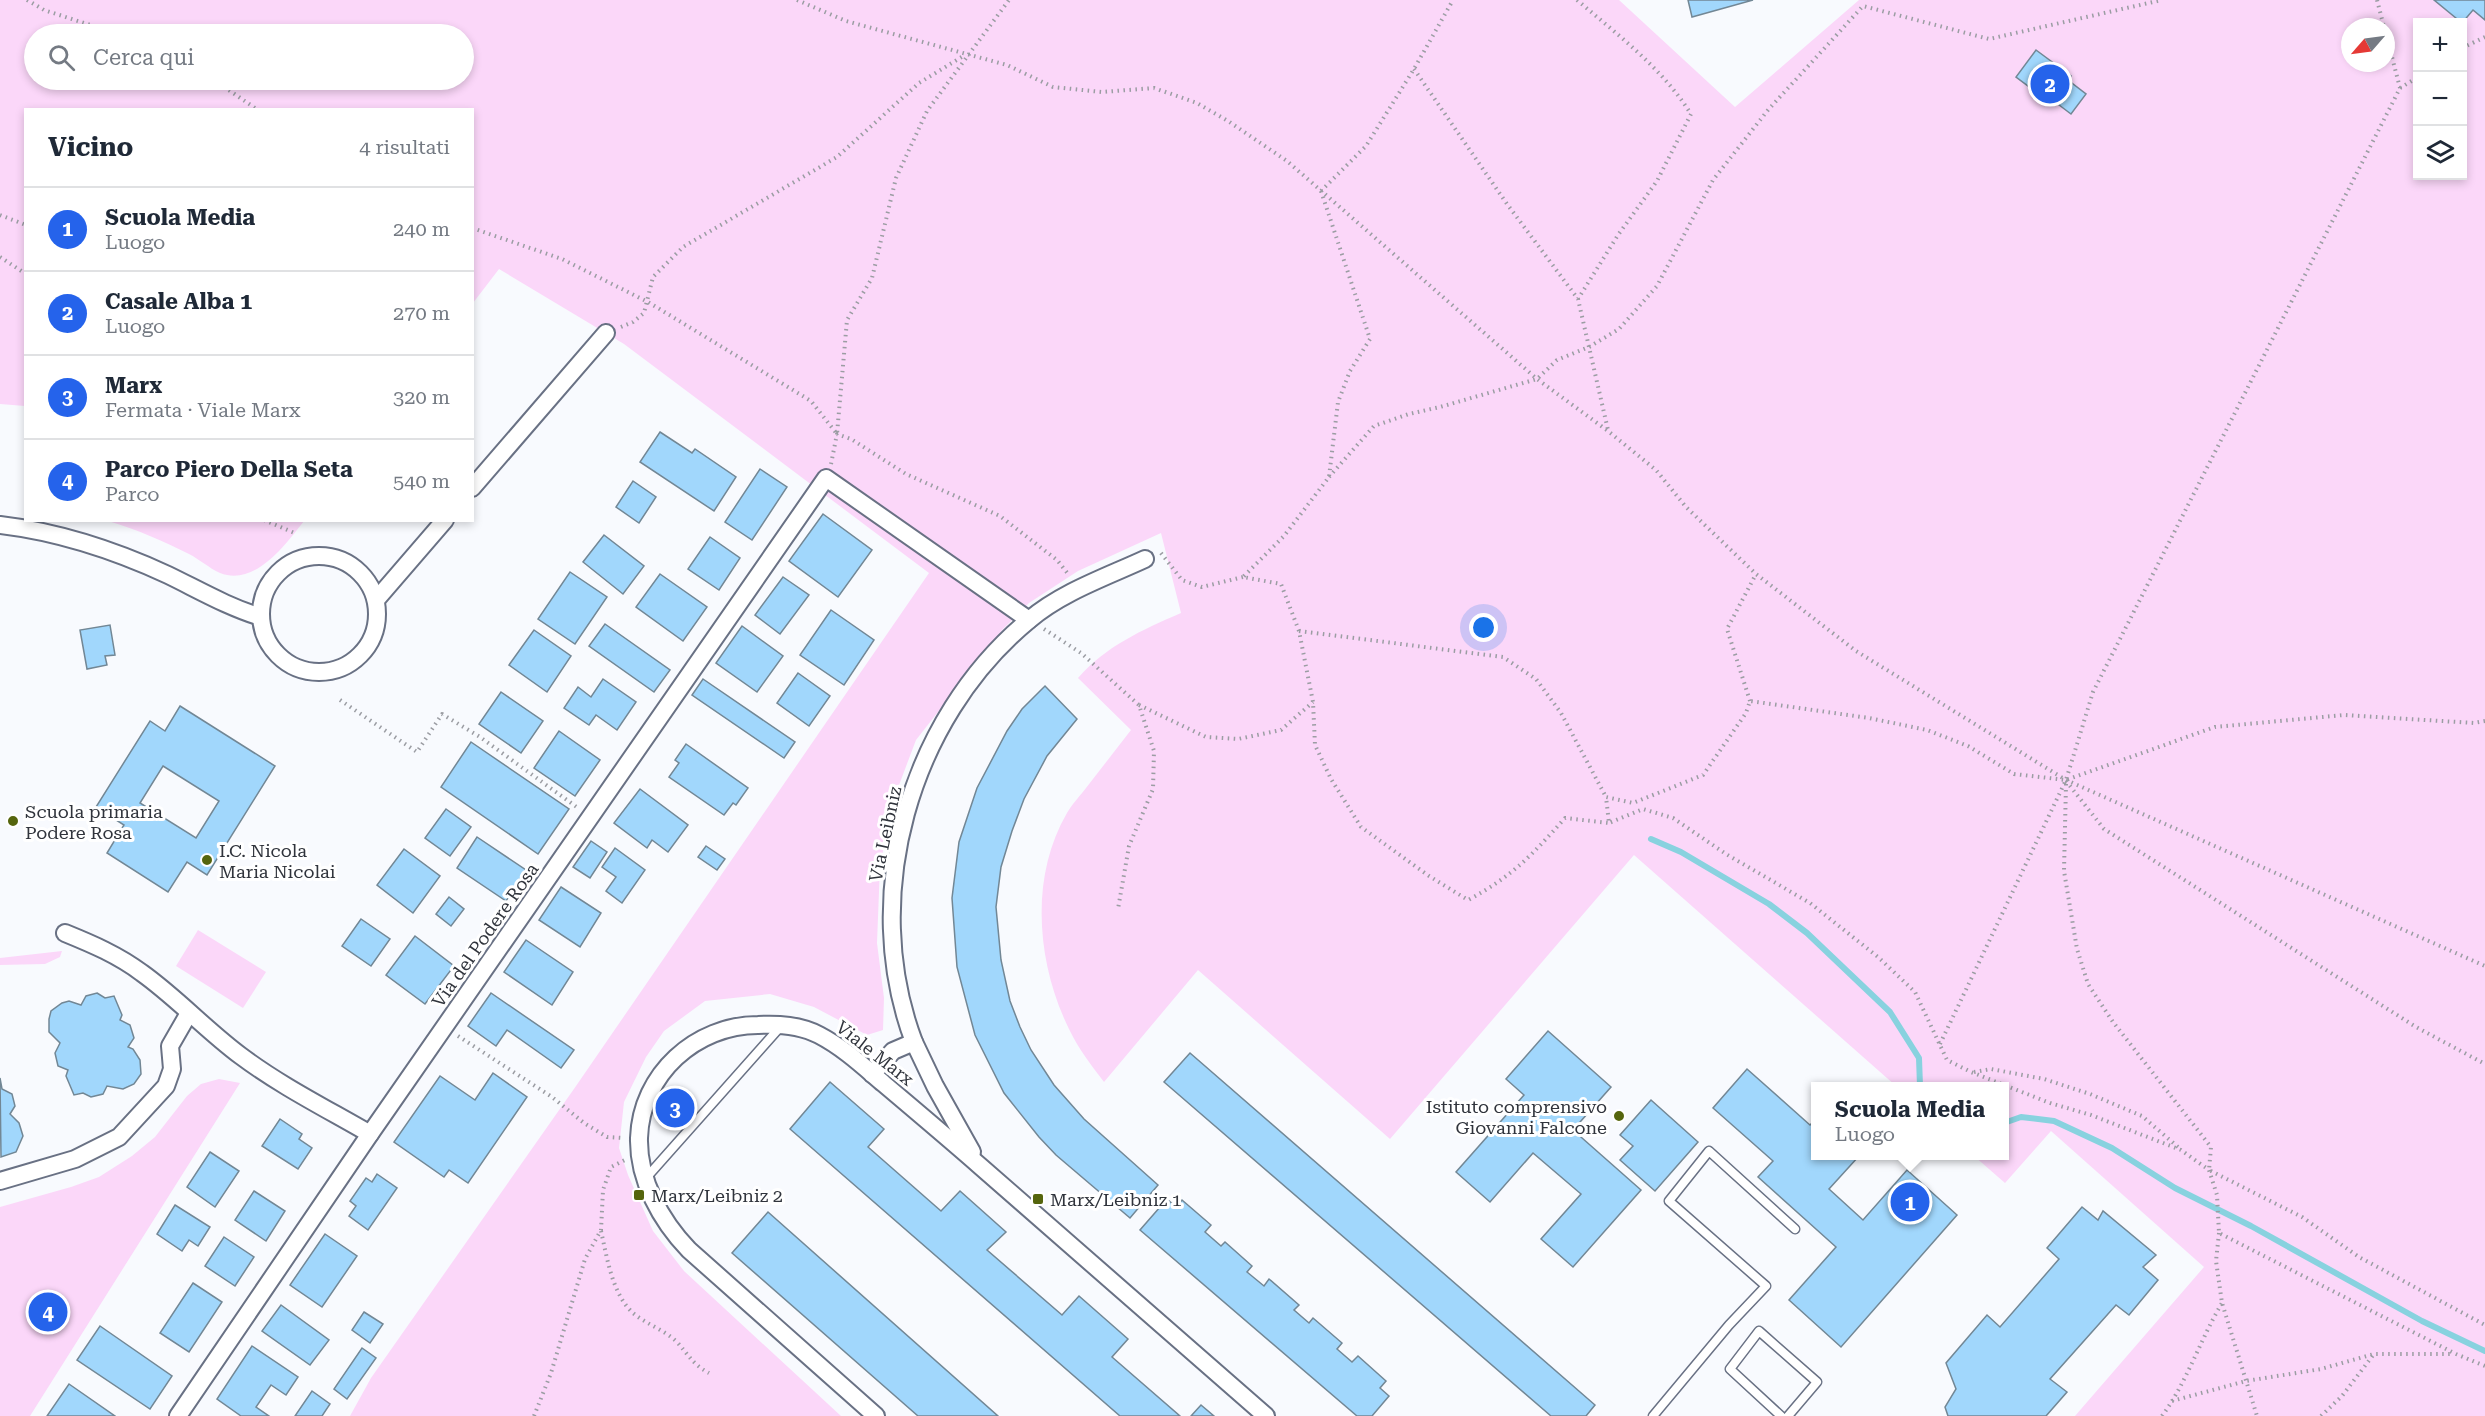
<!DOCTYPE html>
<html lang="it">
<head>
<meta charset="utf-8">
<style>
  :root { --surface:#fff; --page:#f6f6f7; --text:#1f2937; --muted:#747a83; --line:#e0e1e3; --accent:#2563eb }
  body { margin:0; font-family:"Roboto Serif",serif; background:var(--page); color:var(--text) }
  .controls { position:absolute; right:18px; top:18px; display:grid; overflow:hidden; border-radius:0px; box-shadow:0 3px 9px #0003 }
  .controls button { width:54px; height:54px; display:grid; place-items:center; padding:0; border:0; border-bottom:2px solid var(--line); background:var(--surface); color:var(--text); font:30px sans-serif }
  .compass { position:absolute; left:2341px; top:18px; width:54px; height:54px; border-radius:50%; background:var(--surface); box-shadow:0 3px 9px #0003; rotate:242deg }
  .you { position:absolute; left:1484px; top:628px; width:21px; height:21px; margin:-15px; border:4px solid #fff; border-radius:50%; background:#1a73e8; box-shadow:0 0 0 9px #1a73e833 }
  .badge { display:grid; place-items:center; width:39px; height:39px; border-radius:50%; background:var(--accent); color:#fff; font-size:20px; font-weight:700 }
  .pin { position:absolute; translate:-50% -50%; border:3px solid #fff; box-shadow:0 2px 6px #0006 }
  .popup { position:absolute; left:1811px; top:1082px; width:198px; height:78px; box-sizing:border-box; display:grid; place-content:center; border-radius:0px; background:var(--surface); filter:drop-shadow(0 2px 4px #0005); font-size:20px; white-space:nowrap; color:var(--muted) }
  .popup b { font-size:22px; color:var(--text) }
  .popup::after { content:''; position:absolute; left:50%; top:100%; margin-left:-12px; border:12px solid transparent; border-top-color:var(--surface) }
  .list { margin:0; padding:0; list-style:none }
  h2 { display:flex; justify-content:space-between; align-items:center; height:78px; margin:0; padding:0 24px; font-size:26px }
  h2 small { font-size:20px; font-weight:400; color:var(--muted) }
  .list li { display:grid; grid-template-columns:39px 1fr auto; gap:18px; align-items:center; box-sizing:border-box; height:84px; padding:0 24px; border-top:2px solid var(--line) }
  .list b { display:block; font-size:22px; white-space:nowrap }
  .list p { margin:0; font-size:20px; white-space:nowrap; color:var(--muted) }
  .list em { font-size:20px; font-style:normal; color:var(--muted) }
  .icon { flex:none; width:33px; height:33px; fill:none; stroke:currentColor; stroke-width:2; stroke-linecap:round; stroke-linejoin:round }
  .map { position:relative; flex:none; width:2485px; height:1416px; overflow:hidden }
  .search { position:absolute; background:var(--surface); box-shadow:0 3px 9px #0003; left:24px; top:24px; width:450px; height:66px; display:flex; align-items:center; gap:15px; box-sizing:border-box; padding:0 21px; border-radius:33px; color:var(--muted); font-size:22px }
  .panel { position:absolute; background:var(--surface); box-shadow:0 3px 9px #0003; left:24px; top:108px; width:450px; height:414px; border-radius:0px }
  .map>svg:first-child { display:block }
  .green { fill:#fbd7f9; fill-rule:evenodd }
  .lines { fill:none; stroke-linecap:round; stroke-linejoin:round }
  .stream { stroke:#88d2df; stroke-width:6 }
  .building { fill:#a1d7fc; stroke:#728795; stroke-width:1.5; fill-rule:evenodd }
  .lane-casing { stroke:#697184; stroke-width:11 }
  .street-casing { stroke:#697184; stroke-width:20 }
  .path { stroke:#9b9da3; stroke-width:4; stroke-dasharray:1.5 4.5; stroke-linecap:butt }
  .lane { stroke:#fff; stroke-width:8 }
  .street { stroke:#fff; stroke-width:16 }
  .poi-dot { fill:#55650d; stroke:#fff; stroke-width:2 }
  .labels { text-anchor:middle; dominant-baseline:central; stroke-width:6; stroke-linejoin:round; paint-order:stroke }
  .poi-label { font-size:18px; fill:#30343c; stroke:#fff; text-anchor:start }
  .street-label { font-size:18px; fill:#30343c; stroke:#fff }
</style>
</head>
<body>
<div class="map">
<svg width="2485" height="1416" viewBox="0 0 2485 1416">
  <rect width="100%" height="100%" fill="#f8fafe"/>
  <g class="green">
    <path d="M0,0H1619L1735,107L1859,0H2485V1416H2075L2204,1267L2051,1131L2005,1183L1974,1156H2004V1086H1896L1634,855L1390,1139L1198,970L1104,1082C1091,1065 1078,1048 1069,1029C1037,964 1029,878 1067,813C1072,804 1080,796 1086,788C1101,769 1116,749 1131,730L1078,678C1106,646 1142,630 1181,613L1161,533L1078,571L1029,603L1003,629L916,740L893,801L880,866L877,943L884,998L883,1030L867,1035L814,1007L770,994L705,1001L664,1031L646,1057L624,1102L619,1148L628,1175L653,1231L684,1271L841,1416H350L371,1378L576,1086L929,573L624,344L499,269L473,303L472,110H26L25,406L0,404ZM2418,22H2462V176H2418ZM2350,27H2386V63H2350ZM34,34H464V80H34Z"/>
    <path d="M108,521H304C286,544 255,587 220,573C209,568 199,559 189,554C163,541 136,529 108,521Z"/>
    <path d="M198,930L266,972L243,1008L176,966Z"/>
    <path d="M62,951L60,957L45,964L0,965V958Z"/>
    <path d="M219,1079L240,1083L30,1416H0V1207L71,1187L99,1177L132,1156L155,1137L187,1096L201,1084Z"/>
  </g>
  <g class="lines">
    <g class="stream">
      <path d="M1651,839L1681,852L1769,904L1807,933L1890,1012L1919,1058L1920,1086"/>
      <path d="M2004,1123L2021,1117L2054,1121L2112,1148L2175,1188L2251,1226L2422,1321L2485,1351"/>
    </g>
  </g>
  <g class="building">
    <path d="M1688,0H1753L1692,17Z"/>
    <path d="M2434,0H2485V20L2473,10L2462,23Z"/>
    <path d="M2036,50L2071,76L2068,80L2086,94L2071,114L2038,89L2036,92L2016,77Z"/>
    <path d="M660,432L692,453L695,449L736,477L714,511L640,462Z"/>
    <path d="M760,469L787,487L752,540L725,522Z"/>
    <path d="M633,481L656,497L639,523L616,507Z"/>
    <path d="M823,514L872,550L838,597L789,561Z"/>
    <path d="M604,535L644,566L623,594L583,562Z"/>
    <path d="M710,537L740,558L719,590L688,569Z"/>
    <path d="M570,572L607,597L575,644L538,619Z"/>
    <path d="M660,574L707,607L683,641L636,607Z"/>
    <path d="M783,577L809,595L780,634L755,615Z"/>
    <path d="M831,610L874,640L844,685L800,655Z"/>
    <path d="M605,624L670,670L654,692L589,646Z"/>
    <path d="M110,625L115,655L105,656L107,665L87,669L80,630Z"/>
    <path d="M742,626L783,656L757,692L716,663Z"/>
    <path d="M534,630L571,656L547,692L509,665Z"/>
    <path d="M798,673L830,696L809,726L777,703Z"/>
    <path d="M603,679L636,702L617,730L596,715L589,725L564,708L578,687L591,697Z"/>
    <path d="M703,679L795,742L784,758L692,695Z"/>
    <path d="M1045,686L1077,719L1047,756L1024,799L1012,831L1001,867L996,907L1001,960L1010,1001L1020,1027L1031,1050L1054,1085L1084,1119L1158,1185L1130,1218L1056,1155L1039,1137L1004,1093L975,1035L957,967L952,898L959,842L977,788L1007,731L1022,709Z"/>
    <path d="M501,692L543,721L521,753L479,724Z"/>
    <path d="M180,706L275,766L207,875L187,862L168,892L107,853L124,825L96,807L150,721L165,731ZM163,766L219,801L196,838L140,803Z"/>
    <path d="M559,731L600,760L575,796L534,768Z"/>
    <path d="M471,742L569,809L538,854L441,787Z"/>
    <path d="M686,744L748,788L736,805L733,803L724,815L669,777L679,763L675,760Z"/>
    <path d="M640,789L688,825L668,852L652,840L647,848L614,823Z"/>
    <path d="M446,809L471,827L450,856L425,838Z"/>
    <path d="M477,837L526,870L506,901L457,868Z"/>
    <path d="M591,841L607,852L590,878L573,867Z"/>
    <path d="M706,846L725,859L717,870L698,857Z"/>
    <path d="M615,848L645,870L622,903L606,891L616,877L602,867Z"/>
    <path d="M404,849L440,876L413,913L377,885Z"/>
    <path d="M561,887L601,913L580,947L539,920Z"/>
    <path d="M449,897L464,909L451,926L436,914Z"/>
    <path d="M361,919L390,939L371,966L342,946Z"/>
    <path d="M415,936L454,966L425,1004L386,975Z"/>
    <path d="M526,940L573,972L552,1005L504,972Z"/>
    <path d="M97,993L105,998L114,996L122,1015L120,1020L130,1025L134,1038L128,1047L133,1049L140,1060L141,1074L134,1084L123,1089L107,1086L103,1094L91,1097L83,1093L74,1095L66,1076L68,1070L58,1066L55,1053L60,1043L49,1032V1019L51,1011L62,1003L69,1001L81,1005L86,996Z"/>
    <path d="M491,993L574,1050L561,1068L507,1030L496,1046L468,1026Z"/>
    <path d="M1548,1031L1611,1087L1573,1130L1641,1190L1573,1267L1541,1239L1581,1194L1533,1153L1490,1202L1456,1172L1524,1095L1506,1079Z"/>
    <path d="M1190,1053L1595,1405L1586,1416H1551L1164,1082Z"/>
    <path d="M1747,1069L1810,1125L1816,1119V1156H1859L1829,1189L1863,1220L1907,1170L1957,1215L1841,1347L1789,1300L1836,1247L1758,1177L1773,1161L1713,1108Z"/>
    <path d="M493,1073L527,1097L468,1183L449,1170L444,1177L394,1142L440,1076L475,1100Z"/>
    <path d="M0,1078L2,1089L12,1094L15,1106L10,1114L19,1123L23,1136L16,1152L1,1157Z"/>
    <path d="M830,1082L884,1129L868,1147L941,1211L960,1191L1006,1232L987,1250L1062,1315L1079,1296L1128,1339L1112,1357L1180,1416H1120L790,1129Z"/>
    <path d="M1651,1100L1698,1142L1655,1191L1620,1160L1633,1146L1620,1135Z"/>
    <path d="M280,1119L302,1134L299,1139L312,1148L298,1169L262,1146Z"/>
    <path d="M210,1152L239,1171L215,1207L187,1187Z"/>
    <path d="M377,1174L397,1188L368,1230L349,1216L356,1206L350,1201L366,1178L372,1182Z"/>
    <path d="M254,1191L285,1211L266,1241L235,1220Z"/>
    <path d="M1167,1199L1176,1207L1182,1200L1211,1225L1205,1232L1221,1246L1225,1242L1252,1266L1247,1272L1264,1286L1269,1279L1299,1305L1294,1310L1309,1323L1313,1318L1342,1343L1337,1349L1352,1362L1358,1356L1386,1381L1380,1388L1389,1396L1372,1416H1357L1140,1230Z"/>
    <path d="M175,1205L210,1227L198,1246L189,1240L182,1251L157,1234Z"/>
    <path d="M2082,1207L2098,1220L2103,1211L2156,1255L2143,1267L2158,1280L2129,1315L2116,1305L2050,1379L2067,1392L2046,1416H1948L1945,1407L1956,1389L1946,1363L1987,1315L2000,1327L2059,1259L2047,1248Z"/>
    <path d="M768,1212L998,1416H918L732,1253Z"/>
    <path d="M325,1234L357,1256L322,1307L290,1285Z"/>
    <path d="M224,1237L254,1257L235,1286L205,1266Z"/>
    <path d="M193,1283L222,1302L189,1352L160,1333Z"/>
    <path d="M281,1305L329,1340L310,1365L262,1331Z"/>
    <path d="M364,1312L383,1324L370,1343L352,1330Z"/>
    <path d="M100,1326L172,1376L150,1409L77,1360Z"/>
    <path d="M252,1346L298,1377L286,1395L271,1385L256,1407L269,1416H241L217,1399Z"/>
    <path d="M362,1348L376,1358L347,1399L334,1389Z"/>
    <path d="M69,1384L115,1416H47Z"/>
    <path d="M312,1391L330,1404L322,1416H295Z"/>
    <path d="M1201,1405L1214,1416H1191Z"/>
  </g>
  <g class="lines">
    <defs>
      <g id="lane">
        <path d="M646,1178L781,1026"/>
        <path d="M1653,1416L1729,1325L1766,1286L1669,1201L1709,1151L1795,1229"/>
        <path d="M1781,1416L1730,1369L1759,1331L1817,1382L1788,1416"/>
      </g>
      <g id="street">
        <path d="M472,488L606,333"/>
        <path d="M0,525C59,532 114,550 168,575C199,590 228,607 261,617"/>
        <circle cx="319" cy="614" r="58"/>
        <path d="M376,600L445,520"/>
        <path d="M65,933C92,944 118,955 142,973C177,998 206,1030 241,1056C281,1086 327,1109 370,1134"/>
        <path d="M914,1042C859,897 909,719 1029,620C1062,592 1106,577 1145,559"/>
        <path d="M872,1074L893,1051L914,1042L935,1086L972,1152"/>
        <path d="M0,1181L75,1159L119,1137L166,1086L172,1069L170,1046L189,1013"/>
        <path d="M178,1416L370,1134L826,478L1029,620"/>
        <path d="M876,1416L689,1250C661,1221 638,1180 639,1138C641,1074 696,1025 758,1025C779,1024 800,1025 819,1035C844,1048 864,1067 884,1084C916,1111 948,1138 980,1166C1075,1249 1171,1333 1266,1416"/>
      </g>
    </defs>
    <use href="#lane" class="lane-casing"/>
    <use href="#street" class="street-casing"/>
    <g class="path">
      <path d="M27,0L44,10L118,34"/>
      <path d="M797,0L846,21L1007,65L1053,87L1102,92L1154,88L1197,103L1228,121L1287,161L1537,379L1608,431L1656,470L1686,507L1756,574L1856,651L2066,780L2485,966"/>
      <path d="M1577,0C1618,35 1662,68 1691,114L1657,181L1618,235L1578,299"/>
      <path d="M2377,0L2384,27"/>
      <path d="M2462,48L2485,37"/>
      <path d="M1414,69L1507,204L1578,299L1608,430"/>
      <path d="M214,80L258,110"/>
      <path d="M2400,88L2418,77"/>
      <path d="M1321,191L1370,339L1350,371L1338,402L1329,477L1284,536L1243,577L1281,584L1299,631L1313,702L1315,745L1331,779L1361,827L1429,876L1468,900C1513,876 1532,855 1565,818L1609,823"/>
      <path d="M1321,191L1366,146L1414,69L1453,0"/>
      <path d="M0,215L26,225"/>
      <path d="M472,228L562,259L648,302L811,401L837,434L847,320L872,278L896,178L927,111L1009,0"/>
      <path d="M0,257L26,274"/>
      <path d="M621,327L633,322L644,313L653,277L683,247L837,157L919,83L965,55"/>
      <path d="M831,464L837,434L851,439L906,474L1000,516L1057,560L1069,575"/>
      <path d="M1329,477L1374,426L1409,414L1440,407L1537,379L1557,360L1589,347L1619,329L1657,286L1713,180L1768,110L1863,6L1989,39L2162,0"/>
      <path d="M264,520L297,534"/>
      <path d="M1161,553L1182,580L1202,587L1243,577"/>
      <path d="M1044,629L1081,653L1139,705L1154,751L1153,789L1129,846L1118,909"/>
      <path d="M1299,631L1503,657L1536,679L1561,713L1606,797"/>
      <path d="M340,700L417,752L442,714L480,737L578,808"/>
      <path d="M1750,701L1727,629L1756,574"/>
      <path d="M1139,705L1206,737L1238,739L1281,730L1313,702"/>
      <path d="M2485,721L2474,723L2344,715L2215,727L2066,780L2014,774L1968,746L1927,730L1869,718L1750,701L1746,713L1703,775L1633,803L1606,797L1609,823L1643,809L1673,818L1726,854L1810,903L1878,957L1915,992L1947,1060L1971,1072L2050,1103L2091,1115L2181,1150L2209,1170L2217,1195L2219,1233L2456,1354L2485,1366"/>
      <path d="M2066,781L2104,829L2416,1027L2485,1064"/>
      <path d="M2066,784L2064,871L2077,949L2088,984L2113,1022L2211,1147L2209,1170L2302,1217L2359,1257L2485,1325"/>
      <path d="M458,1036L552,1097L584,1123L607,1137L623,1138"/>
      <path d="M1940,1044L2066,780L2093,692L2400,88L2386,34"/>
      <path d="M1974,1072L1991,1069L2044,1079L2090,1094L2142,1116L2178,1147"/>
      <path d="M601,1231C607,1257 612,1294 633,1313C646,1324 664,1330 676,1341C689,1355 692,1364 709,1373"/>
      <path d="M2219,1233L2216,1261L2222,1303L2257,1416"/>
      <path d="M2172,1401L2246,1381L2321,1369L2374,1354"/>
      <path d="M534,1416L551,1373L585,1259L601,1230L603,1190L611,1167L625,1160"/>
      <path d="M2162,1416C2187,1382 2200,1340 2222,1303"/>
      <path d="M2321,1416L2342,1396L2374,1354H2453"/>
    </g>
    <use href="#lane" class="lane"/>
    <use href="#street" class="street"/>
  </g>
  <g class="poi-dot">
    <circle cx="13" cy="821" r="6"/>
    <circle cx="207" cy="860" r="6"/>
    <circle cx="1619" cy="1116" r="6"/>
    <rect x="633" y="1189" width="12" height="12" rx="3"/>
    <rect x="1032" y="1193" width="12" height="12" rx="3"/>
  </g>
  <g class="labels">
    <g class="poi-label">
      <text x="25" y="811">Scuola primaria<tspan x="25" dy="21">Podere Rosa</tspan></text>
      <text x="219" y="850">I.C. Nicola<tspan x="219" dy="21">Maria Nicolai</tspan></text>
      <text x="1607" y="1106" text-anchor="end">Istituto comprensivo<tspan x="1607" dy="21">Giovanni Falcone</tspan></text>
      <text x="651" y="1195">Marx/Leibniz 2</text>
      <text x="1050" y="1199">Marx/Leibniz 1</text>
    </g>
    <g class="street-label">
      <text transform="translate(885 834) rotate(-78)">Via Leibniz</text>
      <text transform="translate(485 935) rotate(-55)">Via del Podere Rosa</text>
      <text transform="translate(875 1053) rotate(38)">Viale Marx</text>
    </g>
  </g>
</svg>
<div class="controls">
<button>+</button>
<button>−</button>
<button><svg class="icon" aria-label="layers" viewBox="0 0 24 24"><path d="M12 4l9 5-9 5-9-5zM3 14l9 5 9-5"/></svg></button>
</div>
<svg class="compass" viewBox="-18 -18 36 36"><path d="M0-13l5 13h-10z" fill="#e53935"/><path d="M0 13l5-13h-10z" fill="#747a83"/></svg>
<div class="you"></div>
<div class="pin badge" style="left:1910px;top:1202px">1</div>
<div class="popup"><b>Scuola Media</b>Luogo</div>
<div class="pin badge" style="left:2050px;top:84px">2</div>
<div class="pin badge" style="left:675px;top:1108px">3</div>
<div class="pin badge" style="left:48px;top:1312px">4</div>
<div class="search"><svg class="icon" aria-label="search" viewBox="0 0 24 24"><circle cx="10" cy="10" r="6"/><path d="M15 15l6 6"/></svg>Cerca qui</div>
<section class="panel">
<h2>Vicino<small>4 risultati</small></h2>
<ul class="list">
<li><span class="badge">1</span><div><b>Scuola Media</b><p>Luogo</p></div><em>240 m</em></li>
<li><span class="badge">2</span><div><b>Casale Alba 1</b><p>Luogo</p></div><em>270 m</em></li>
<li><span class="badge">3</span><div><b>Marx</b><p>Fermata · Viale Marx</p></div><em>320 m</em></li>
<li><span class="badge">4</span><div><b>Parco Piero Della Seta</b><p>Parco</p></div><em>540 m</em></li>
</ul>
</section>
</div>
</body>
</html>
